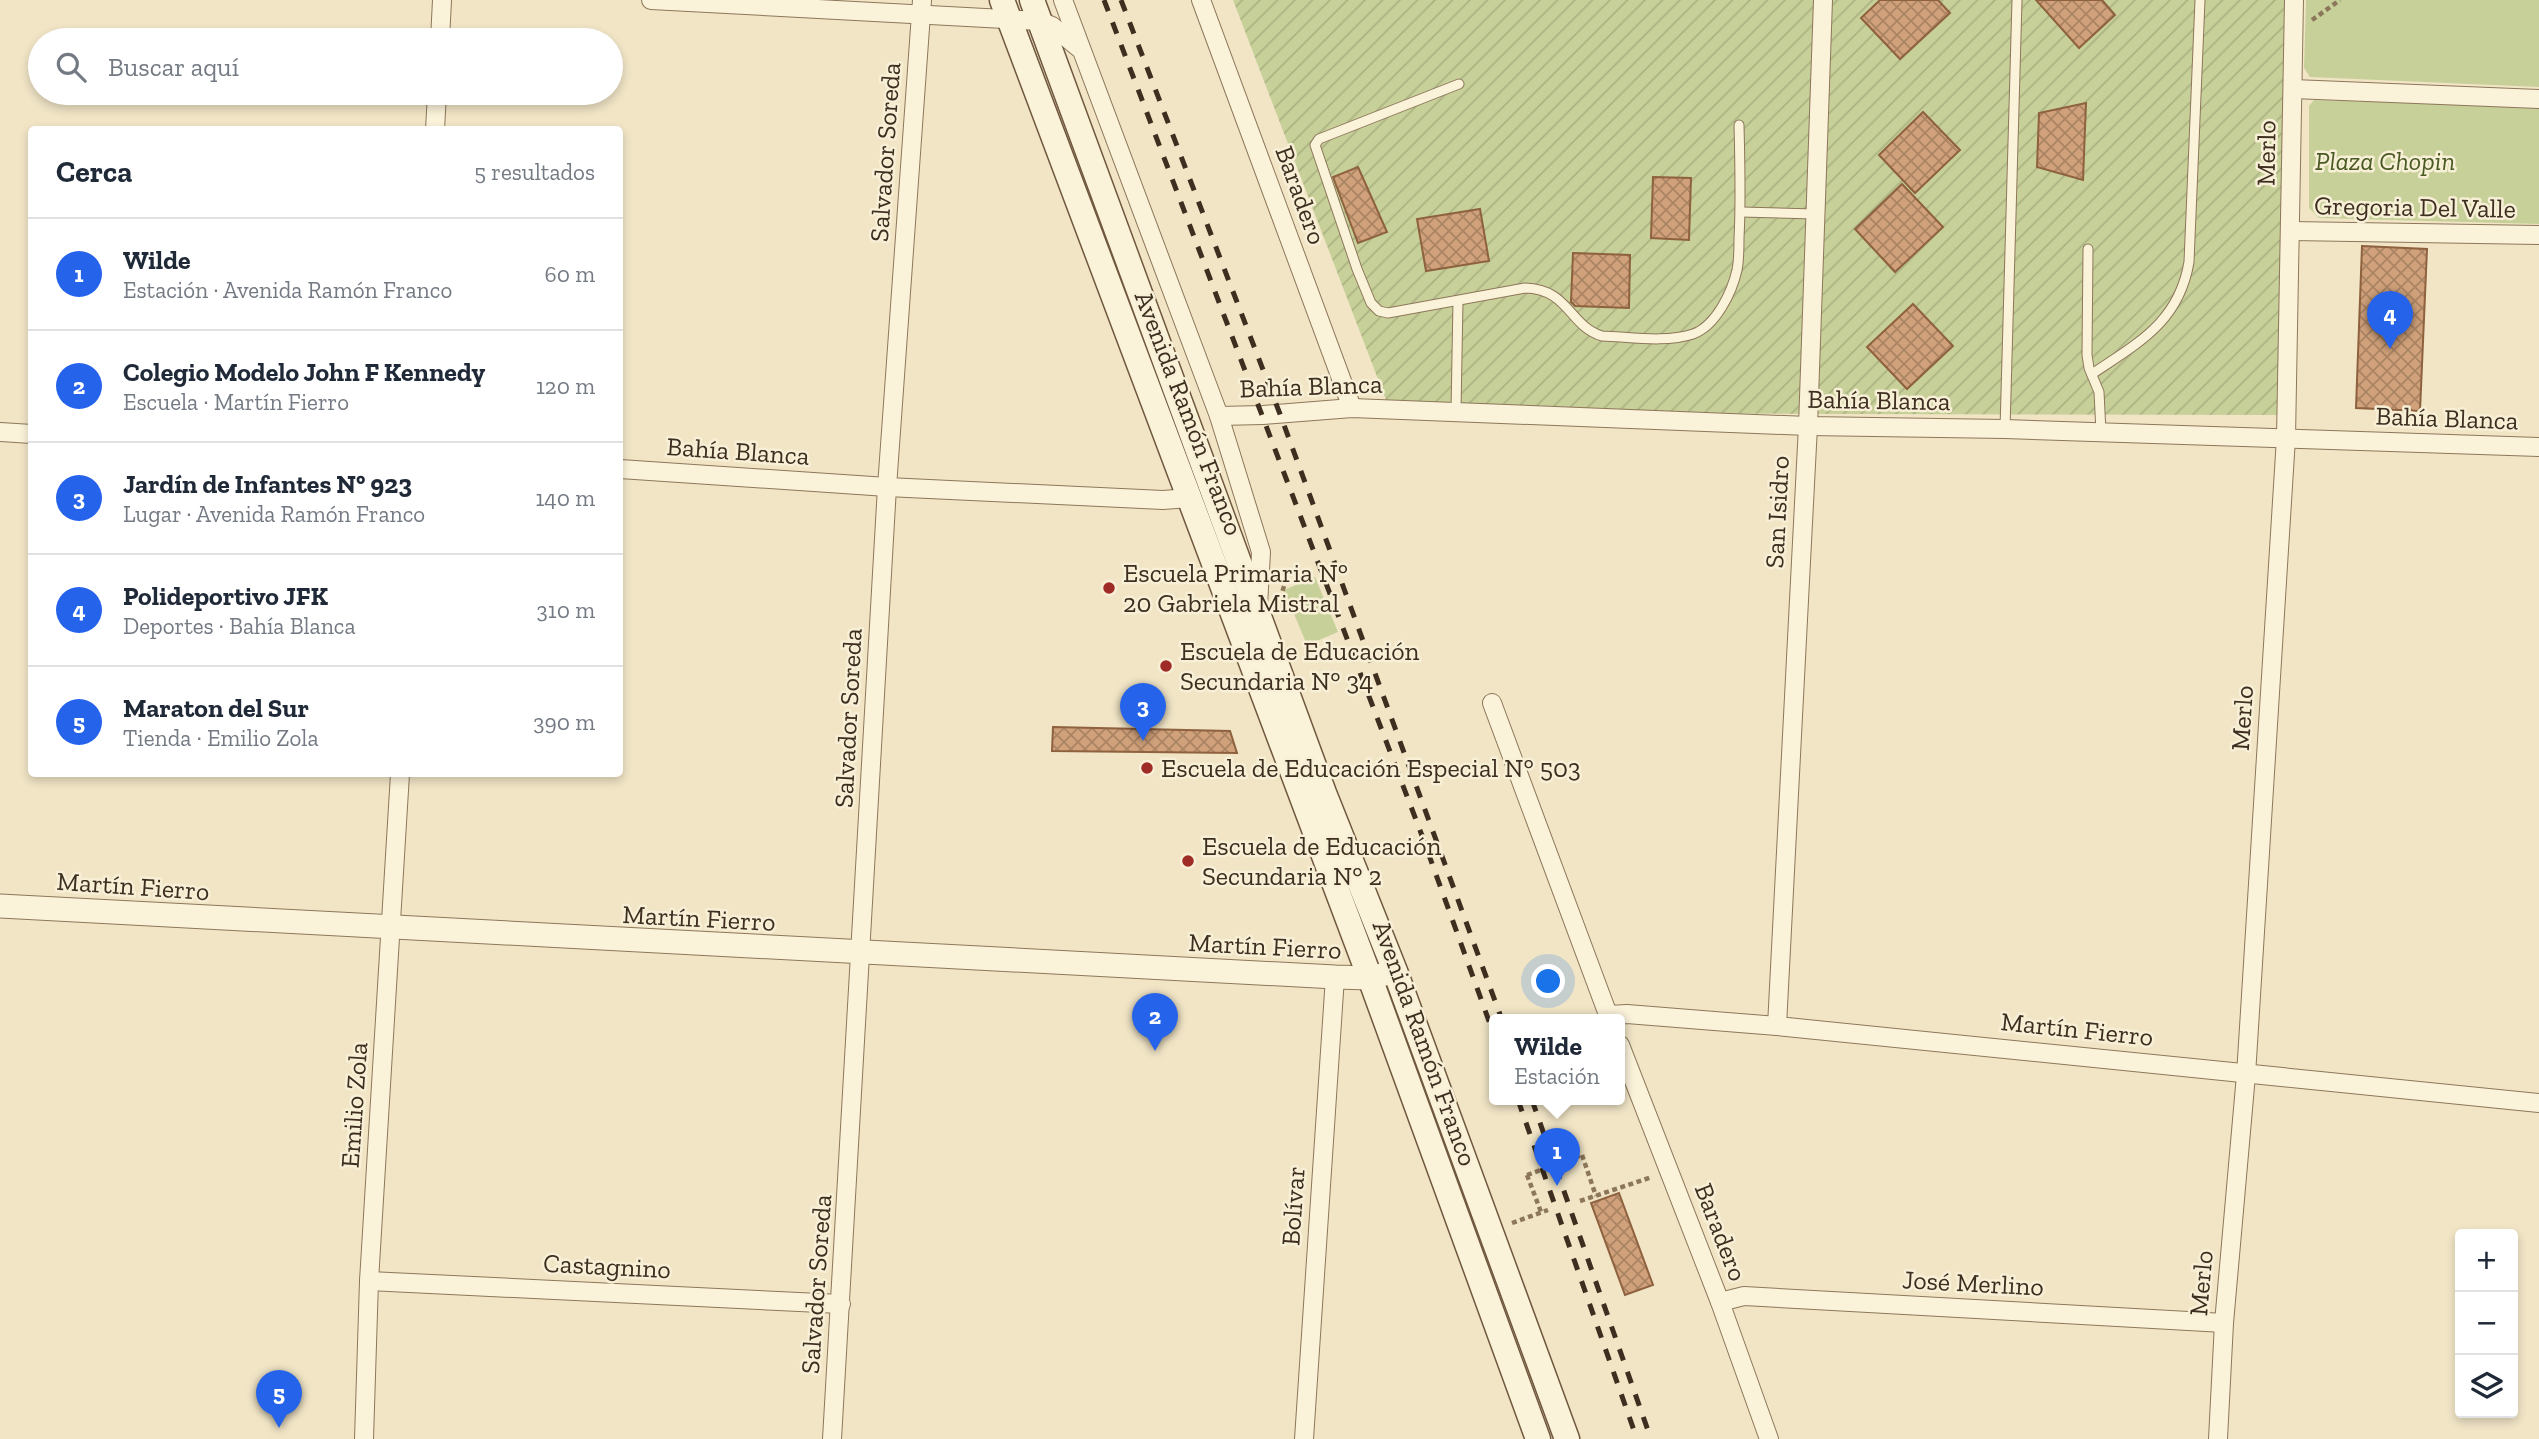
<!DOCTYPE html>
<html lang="es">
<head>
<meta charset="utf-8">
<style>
  :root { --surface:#fff; --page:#f2f2f3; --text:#1f2937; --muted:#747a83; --line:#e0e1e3; --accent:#2563eb }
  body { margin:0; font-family:"Zilla Slab",serif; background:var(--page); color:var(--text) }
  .controls { position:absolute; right:21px; bottom:21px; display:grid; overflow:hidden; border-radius:7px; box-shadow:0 4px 10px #0003 }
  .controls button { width:63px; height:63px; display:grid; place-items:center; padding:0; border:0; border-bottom:2px solid var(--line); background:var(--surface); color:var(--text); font:35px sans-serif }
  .you { position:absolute; left:1549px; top:982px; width:24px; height:24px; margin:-18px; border:5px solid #fff; border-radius:50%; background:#1a73e8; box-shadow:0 0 0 10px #1a73e833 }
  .badge { display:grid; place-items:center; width:46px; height:46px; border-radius:50%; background:var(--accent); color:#fff; font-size:23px; font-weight:700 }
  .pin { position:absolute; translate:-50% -58px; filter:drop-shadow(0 2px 4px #0008) }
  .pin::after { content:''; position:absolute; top:37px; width:24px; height:21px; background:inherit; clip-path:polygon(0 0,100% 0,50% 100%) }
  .popup { position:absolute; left:1489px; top:1014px; width:136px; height:91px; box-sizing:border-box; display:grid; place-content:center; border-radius:7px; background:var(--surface); filter:drop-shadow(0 2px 5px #0005); font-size:23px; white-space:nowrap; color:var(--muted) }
  .popup b { font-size:26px; color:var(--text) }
  .popup::after { content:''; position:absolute; left:50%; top:100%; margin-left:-14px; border:14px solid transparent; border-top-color:var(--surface) }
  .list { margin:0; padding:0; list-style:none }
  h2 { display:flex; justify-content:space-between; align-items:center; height:91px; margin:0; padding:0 28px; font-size:30px }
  h2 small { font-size:23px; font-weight:400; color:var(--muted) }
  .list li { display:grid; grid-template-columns:46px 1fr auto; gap:21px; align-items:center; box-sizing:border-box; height:112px; padding:0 28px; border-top:2px solid var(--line) }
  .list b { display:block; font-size:26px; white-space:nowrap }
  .list p { margin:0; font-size:23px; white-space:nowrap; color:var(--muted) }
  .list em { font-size:23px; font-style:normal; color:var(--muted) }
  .icon { flex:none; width:38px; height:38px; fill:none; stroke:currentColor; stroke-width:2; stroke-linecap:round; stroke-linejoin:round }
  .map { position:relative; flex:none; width:2539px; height:1439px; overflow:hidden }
  .search { position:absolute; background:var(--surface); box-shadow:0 4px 10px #0003; left:28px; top:28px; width:595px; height:77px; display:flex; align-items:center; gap:18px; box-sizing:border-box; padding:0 24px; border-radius:38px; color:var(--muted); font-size:26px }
  .panel { position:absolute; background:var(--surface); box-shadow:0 4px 10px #0003; left:28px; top:126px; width:595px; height:651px; border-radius:7px }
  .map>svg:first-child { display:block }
  .park { fill:#c7d099 }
  .garden { fill:url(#garden-furrows) }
  .building { fill:url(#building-cross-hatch); stroke:#8e613f; stroke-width:2 }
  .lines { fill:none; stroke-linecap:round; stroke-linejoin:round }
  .service-casing { stroke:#8d775a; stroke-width:11 }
  .minor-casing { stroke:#8d775a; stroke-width:20 }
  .tertiary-casing { stroke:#8d775a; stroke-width:25 }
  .secondary-casing { stroke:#6f583d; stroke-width:27 }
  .path { stroke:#8d775a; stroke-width:4.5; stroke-dasharray:5 3.5; stroke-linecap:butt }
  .service { stroke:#fbf2da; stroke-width:9 }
  .minor { stroke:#fbf2da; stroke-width:18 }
  .tertiary { stroke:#fbf2da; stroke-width:23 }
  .secondary { stroke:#fbf2da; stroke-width:24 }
  .rail { stroke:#3d2e1f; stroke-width:5; stroke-dasharray:12 12; stroke-linecap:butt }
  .path-bridge { stroke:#8d775a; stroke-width:4.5; stroke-dasharray:5 3.5; stroke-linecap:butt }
  .poi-dot { fill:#9f2b27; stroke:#f7efd6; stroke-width:2.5 }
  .labels { text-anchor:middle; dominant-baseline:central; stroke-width:5; stroke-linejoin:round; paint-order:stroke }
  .street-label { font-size:26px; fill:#3d2e1f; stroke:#f7efd6 }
  .park-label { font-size:26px; font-style:italic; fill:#4a5a24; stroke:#f7efd6 }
  .poi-label { font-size:26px; fill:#3d2e1f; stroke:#f7efd6; text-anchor:start }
</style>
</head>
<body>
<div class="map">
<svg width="2539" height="1439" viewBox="0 0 2539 1439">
  <defs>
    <pattern id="garden-furrows" width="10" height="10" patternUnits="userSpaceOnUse" patternTransform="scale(1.75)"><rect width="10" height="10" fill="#c7d099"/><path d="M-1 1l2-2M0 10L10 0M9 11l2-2" fill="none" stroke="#acb383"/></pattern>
    <pattern id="building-cross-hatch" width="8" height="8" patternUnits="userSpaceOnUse" patternTransform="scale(1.75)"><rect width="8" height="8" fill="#d0a17a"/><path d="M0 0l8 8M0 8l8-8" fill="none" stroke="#aa8463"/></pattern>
  </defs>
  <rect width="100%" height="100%" fill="#f1e5c6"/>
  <g class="park">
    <path d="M2306,0H2539V87L2310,77L2304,68Z"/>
    <path d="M2314,100L2539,107V224L2319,218L2309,208V106Z"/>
    <path d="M1315,577L1338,632L1307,645L1284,590Z"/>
  </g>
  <path class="garden" d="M1233,0H2299L2291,415L1391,413Z"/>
  <g class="building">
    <path d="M1880,0H1938L1950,13L1900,59L1861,18Z"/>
    <path d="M2036,0H2102L2115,15L2079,48Z"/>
    <path d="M2086,103L2083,180L2037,167L2039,113Z"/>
    <path d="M1923,112L1960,150L1915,193L1879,155Z"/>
    <path d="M1358,167L1387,232L1358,243L1333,177Z"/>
    <path d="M1653,177L1691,178L1689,240L1651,238Z"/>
    <path d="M1902,184L1943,227L1895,272L1855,229Z"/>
    <path d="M1480,209L1489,261L1426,271L1417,219Z"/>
    <path d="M2362,246L2427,249L2420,411L2356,408Z"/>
    <path d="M1573,253L1630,255L1629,308L1575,306L1571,302Z"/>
    <path d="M1913,304L1953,346L1907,389L1867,347Z"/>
    <path d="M1053,727L1230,731L1237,753L1052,751Z"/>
    <path d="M1619,1193L1653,1285L1625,1295L1591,1203Z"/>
  </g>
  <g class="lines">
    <defs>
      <g id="service">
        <path d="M1459,84L1319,139L1315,145L1357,269L1371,303L1379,311L1388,313L1525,288C1569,289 1569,326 1602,336C1631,337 1665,343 1693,334C1716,326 1732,292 1737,270C1739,260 1739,249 1739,238C1741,201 1740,163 1739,125"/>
        <path d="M1741,212L1815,214"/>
        <path d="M2088,249L2087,355L2089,368L2099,392L2101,432"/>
        <path d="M2092,374C2138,343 2179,322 2189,262L2200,0"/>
        <path d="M1456,411L1458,301"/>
        <path d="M2005,429L2017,0"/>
      </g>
      <g id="minor">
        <path d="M651,0L1040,21L1052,26L1079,48"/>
        <path d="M1063,0L1219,416L1261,552L1258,606"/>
        <path d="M1201,0L1352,408"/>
        <path d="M440,40L442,0"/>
        <path d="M2293,89L2539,99"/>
        <path d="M435,130L437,93"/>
        <path d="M2291,231L2539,235"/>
        <path d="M1219,416L1263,415L1352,408L1808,426L2005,429L2539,447"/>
        <path d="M0,432L32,434"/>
        <path d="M620,469L887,487L1163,500L1189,498"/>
        <path d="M1492,703L1610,1020"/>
        <path d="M1609,1015L1627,1014L1777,1026L2539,1103"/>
        <path d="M1777,1026L1808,426L1823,0"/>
        <path d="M1620,1045L1720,1302L1769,1439"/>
        <path d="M369,1281L841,1304"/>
        <path d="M1720,1302L1744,1296L2224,1323"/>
        <path d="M364,1439L369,1281L400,774"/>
        <path d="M832,1439L887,487L922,0"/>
        <path d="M1304,1439L1335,977"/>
        <path d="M2218,1439L2224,1323L2246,1075L2286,438L2294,0"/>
      </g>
      <path id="tertiary" d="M0,906C445,933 890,956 1335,977L1370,978L1385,974"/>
      <g id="secondary">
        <path d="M1002,0L1370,978L1538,1439"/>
        <path d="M1032,0L1324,793L1395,971L1567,1439"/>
      </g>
    </defs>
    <use href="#service" class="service-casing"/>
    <use href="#minor" class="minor-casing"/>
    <use href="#tertiary" class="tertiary-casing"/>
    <use href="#secondary" class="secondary-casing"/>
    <g class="path">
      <path d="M2312,20L2340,0"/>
      <path d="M1280,599L1285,583L1281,571"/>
      <path d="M1582,1155L1596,1196"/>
      <path d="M1527,1175L1541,1212"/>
      <path d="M1580,1201L1652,1177"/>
      <path d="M1512,1223L1548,1210"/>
    </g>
    <use href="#service" class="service"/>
    <use href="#minor" class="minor"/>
    <use href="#tertiary" class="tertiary"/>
    <use href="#secondary" class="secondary"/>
    <g class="rail">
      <path d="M1104,0L1421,833L1494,1035"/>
      <path d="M1121,0L1280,414L1502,1020"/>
      <path d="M1518,1100L1637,1439"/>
      <path d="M1532,1100L1651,1439"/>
    </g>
    <path class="path-bridge" d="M1527,1175L1582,1155"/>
  </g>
  <g class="poi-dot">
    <circle cx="1109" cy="588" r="7"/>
    <circle cx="1166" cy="666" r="7"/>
    <circle cx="1147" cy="768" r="7"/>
    <circle cx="1188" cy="861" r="7"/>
  </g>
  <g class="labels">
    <g class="street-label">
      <text transform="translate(885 152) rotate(-86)">Salvador Soreda</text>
      <text transform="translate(2266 153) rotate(-89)">Merlo</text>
      <text transform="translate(1301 195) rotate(70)">Baradero</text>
      <text transform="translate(2415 207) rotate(1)">Gregoria Del Valle</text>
      <text transform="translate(1311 386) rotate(-2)">Bahía Blanca</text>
      <text transform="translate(1879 400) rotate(1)">Bahía Blanca</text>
      <text transform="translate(1189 413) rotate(69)">Avenida Ramón Franco</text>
      <text transform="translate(2447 418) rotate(2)">Bahía Blanca</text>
      <text transform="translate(738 451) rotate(4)">Bahía Blanca</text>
      <text transform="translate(1777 512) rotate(-87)">San Isidro</text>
      <text transform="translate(848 718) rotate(-87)">Salvador Soreda</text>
      <text transform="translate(2242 718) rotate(-86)">Merlo</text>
      <text transform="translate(133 886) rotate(4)">Martín Fierro</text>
      <text transform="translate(699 918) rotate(3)">Martín Fierro</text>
      <text transform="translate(1265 946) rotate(3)">Martín Fierro</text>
      <text transform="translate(2077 1029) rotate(6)">Martín Fierro</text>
      <text transform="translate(1425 1043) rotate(70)">Avenida Ramón Franco</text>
      <text transform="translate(354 1105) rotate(-86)">Emilio Zola</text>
      <text transform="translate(1293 1206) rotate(-86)">Bolívar</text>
      <text transform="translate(1721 1232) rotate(69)">Baradero</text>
      <text transform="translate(607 1266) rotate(3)">Castagnino</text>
      <text transform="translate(1973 1283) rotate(3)">José Merlino</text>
      <text transform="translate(2201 1283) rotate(-85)">Merlo</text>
      <text transform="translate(816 1284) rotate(-86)">Salvador Soreda</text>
    </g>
    <g class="park-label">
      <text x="2385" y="161">Plaza Chopin</text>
    </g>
    <g class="poi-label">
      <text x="1123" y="573">Escuela Primaria N°<tspan x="1123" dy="30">20 Gabriela Mistral</tspan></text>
      <text x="1180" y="651">Escuela de Educación<tspan x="1180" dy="30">Secundaria N° 34</tspan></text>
      <text x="1161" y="768">Escuela de Educación Especial N° 503</text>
      <text x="1202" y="846">Escuela de Educación<tspan x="1202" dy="30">Secundaria N° 2</tspan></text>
    </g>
  </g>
</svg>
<div class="controls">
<button>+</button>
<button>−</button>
<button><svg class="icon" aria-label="layers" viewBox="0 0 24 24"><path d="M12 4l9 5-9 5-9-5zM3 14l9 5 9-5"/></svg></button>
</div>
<div class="you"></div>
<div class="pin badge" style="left:1557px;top:1186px">1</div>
<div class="popup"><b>Wilde</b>Estación</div>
<div class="pin badge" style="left:1155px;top:1051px">2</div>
<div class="pin badge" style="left:1143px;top:741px">3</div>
<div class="pin badge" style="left:2390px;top:349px">4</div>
<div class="pin badge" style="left:279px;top:1428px">5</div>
<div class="search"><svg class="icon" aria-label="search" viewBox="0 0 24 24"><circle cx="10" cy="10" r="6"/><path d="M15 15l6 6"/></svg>Buscar aquí</div>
<section class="panel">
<h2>Cerca<small>5 resultados</small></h2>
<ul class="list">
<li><span class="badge">1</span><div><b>Wilde</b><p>Estación · Avenida Ramón Franco</p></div><em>60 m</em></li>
<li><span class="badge">2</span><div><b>Colegio Modelo John F Kennedy</b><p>Escuela · Martín Fierro</p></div><em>120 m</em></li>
<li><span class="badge">3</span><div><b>Jardín de Infantes N° 923</b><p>Lugar · Avenida Ramón Franco</p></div><em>140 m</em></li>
<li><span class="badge">4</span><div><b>Polideportivo JFK</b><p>Deportes · Bahía Blanca</p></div><em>310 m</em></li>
<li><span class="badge">5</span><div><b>Maraton del Sur</b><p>Tienda · Emilio Zola</p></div><em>390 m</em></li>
</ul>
</section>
</div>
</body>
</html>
